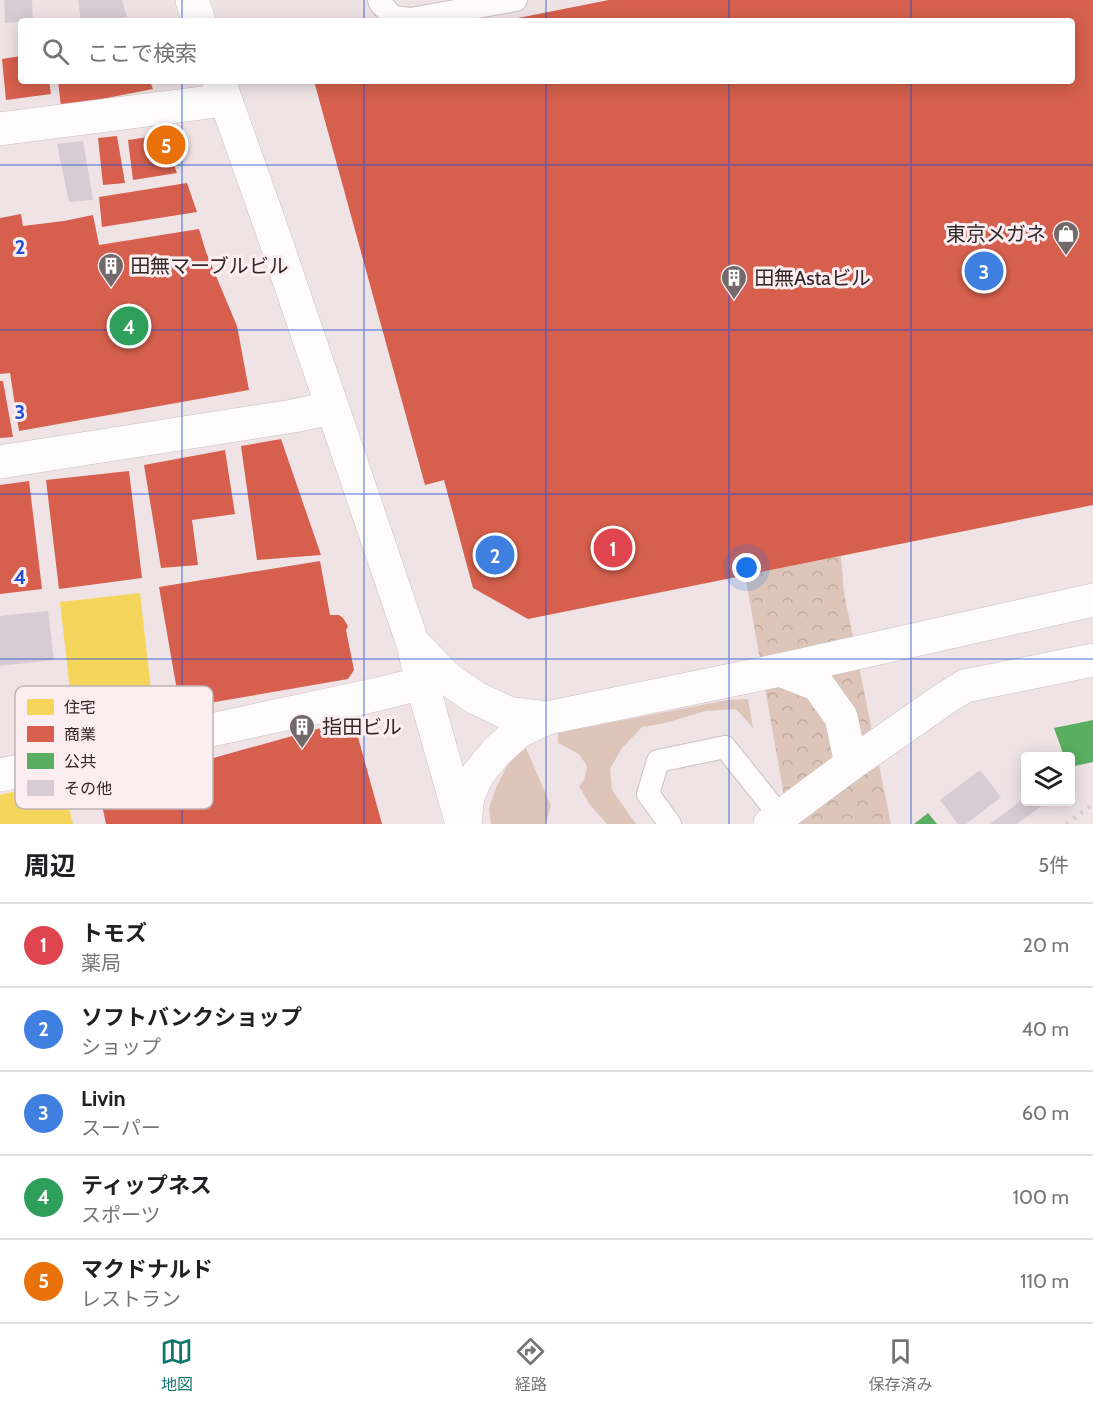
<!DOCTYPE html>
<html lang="ja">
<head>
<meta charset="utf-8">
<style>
  :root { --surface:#fff; --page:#f2f2f2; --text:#202124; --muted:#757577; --line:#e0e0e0; --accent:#0f766e }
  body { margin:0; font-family:Cabin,"Noto Sans JP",sans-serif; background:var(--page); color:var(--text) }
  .controls { position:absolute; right:18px; bottom:18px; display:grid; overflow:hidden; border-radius:6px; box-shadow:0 3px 15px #0003 }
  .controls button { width:54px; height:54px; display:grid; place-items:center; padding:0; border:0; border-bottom:2px solid var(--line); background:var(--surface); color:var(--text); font:30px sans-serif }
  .you { position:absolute; left:747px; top:568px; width:21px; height:21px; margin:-15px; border:4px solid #fff; border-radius:50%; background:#1a73e8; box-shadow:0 0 0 9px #1a73e833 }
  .badge { display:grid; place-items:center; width:39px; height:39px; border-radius:50%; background:var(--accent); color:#fff; font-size:20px; font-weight:700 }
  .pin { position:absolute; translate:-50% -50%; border:3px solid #fff; box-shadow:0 2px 6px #0006 }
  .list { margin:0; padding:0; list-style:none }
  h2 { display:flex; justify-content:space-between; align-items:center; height:78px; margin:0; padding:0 24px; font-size:26px }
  h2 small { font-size:20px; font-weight:400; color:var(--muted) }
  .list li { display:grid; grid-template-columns:39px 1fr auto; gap:18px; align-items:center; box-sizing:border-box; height:84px; padding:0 24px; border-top:2px solid var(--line) }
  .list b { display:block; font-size:22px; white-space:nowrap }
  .list p { margin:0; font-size:20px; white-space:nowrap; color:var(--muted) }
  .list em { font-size:20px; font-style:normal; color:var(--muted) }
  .icon { flex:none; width:33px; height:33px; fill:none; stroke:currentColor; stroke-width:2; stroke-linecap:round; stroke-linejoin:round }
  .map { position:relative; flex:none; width:1093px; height:824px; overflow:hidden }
  .search { position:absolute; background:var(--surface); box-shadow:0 3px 15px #0003; left:18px; right:18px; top:18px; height:66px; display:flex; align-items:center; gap:15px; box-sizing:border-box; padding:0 21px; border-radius:6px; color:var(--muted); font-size:22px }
  .sheet { height:498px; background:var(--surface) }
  nav { display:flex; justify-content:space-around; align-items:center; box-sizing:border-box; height:84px; border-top:2px solid var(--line); background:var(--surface); font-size:16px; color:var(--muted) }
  nav a { display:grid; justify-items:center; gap:3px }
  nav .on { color:var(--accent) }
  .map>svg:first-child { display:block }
  .grass { fill:#ddc6b9 }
  .park { fill:url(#park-crowns) }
  .homes { fill:#f6d55c }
  .shops { fill:#d6604d }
  .public { fill:#5aae61 }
  .building { fill:#d8ccd4 }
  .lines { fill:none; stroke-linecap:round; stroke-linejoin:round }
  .lane-casing { stroke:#cac0c2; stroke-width:24 }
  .street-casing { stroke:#cac0c2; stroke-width:34 }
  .secondary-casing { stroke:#cac0c2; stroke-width:34 }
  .lane { stroke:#fdfbfb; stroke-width:22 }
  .street { stroke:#fdfbfb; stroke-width:33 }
  .secondary { stroke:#fdfbfb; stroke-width:33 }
  .rail { stroke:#d5d0d2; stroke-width:4.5; stroke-dasharray:3 6; stroke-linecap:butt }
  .grid { fill:none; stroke:#1d4ed8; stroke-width:1.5; stroke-opacity:0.55 }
  .labels { text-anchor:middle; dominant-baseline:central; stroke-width:6; stroke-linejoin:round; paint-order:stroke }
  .poi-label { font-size:20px; fill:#302729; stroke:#fcedf1; text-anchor:start }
  .key { fill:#fcedf1; stroke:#bfb2b5; stroke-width:1.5 }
  .key-label { font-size:16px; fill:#302729 }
  .grid-label { font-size:20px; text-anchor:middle; font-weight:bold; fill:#1d4ed8; stroke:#fcedf1; stroke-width:6; stroke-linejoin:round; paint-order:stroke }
</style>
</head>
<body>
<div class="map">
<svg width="1093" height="824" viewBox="0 0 1093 824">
  <defs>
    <pattern id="park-crowns" width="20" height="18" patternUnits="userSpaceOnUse" patternTransform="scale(1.5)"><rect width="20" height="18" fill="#ddc6b9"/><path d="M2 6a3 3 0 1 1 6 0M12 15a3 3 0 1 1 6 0" fill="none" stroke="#beaa9f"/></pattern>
  </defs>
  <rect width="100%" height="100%" fill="#efe3e6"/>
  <g class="grass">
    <path d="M748,699L753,728L736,709L706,711L665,723L642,727L622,748L610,769L612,790L636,824H607L590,805L579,786L584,780L587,766L579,754L558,743V733L727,700Z"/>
    <path d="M526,748L551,806L545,824H491L489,808L496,788L507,766L517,754Z"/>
  </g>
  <path class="park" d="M841,556L844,593L891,824H789L745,575Z"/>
  <g class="homes">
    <path d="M140,593L153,708L73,717L60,602Z"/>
    <path d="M62,780L73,824H0V795Z"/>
  </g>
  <g class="shops">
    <path d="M609,0H1093V505L528,619L473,588L444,480L425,485L314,81H1072V21H508V20Z"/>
    <path d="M21,56V81H49L51,94L6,100L2,59Z"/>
    <path d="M58,81H150L153,89L61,107Z"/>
    <path d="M162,135L177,173L133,180L128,140Z"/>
    <path d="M117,136L125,183L103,185L98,138Z"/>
    <path d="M187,183L197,212L102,227L99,197Z"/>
    <path d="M21,214L23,226L64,221L93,215L99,245L199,229L206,252L237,326L249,390L19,431L10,373L0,374V218Z"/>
    <path d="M0,381H3L13,437L0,438Z"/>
    <path d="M281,439L321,555L257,560L241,446Z"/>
    <path d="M225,450L235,514L192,520L198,565L161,568L144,465Z"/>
    <path d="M129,471L142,578L59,589L46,480Z"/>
    <path d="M29,481L42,589L0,594V485Z"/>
    <path d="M320,561L330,615H339L343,618L348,626L346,630L354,670L348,679L180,708L159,587Z"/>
    <path d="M353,719L382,824H106L99,790Z"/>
  </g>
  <g class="public">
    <path d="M1093,720V762L1070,767V756H1064L1054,728Z"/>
    <path d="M928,813L937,824H914Z"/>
  </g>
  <g class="building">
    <path d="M4,0H32L33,21L5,23Z"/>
    <path d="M78,0H122L127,17L100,21H81Z"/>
    <path d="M83,141L93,200L69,202L57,144Z"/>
    <path d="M48,611L54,660L0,666V616Z"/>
    <path d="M980,770L1001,797L966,824H958L940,800Z"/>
    <path d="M1026,797V802H1047L1017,824H990Z"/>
  </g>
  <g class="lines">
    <defs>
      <g id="lane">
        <path d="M379,0L380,3L393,17L411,19L516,0"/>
        <path d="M670,824L648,794L658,761L725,747L780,816"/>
      </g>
      <g id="street">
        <path d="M0,129L225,100"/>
        <path d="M0,462L293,416L332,408"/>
        <path d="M0,775L379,694L422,683"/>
      </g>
      <g id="secondary">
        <path d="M192,0L199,21"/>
        <path d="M219,81L274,236L413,644L422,683L462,824"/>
        <path d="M414,644L448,679L476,698L508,713L547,718"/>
        <path d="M780,670L818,685L841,717L851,764"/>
        <path d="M465,824L468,796L478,774L496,752L518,732L547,718L780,670L1093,600"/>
        <path d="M770,824L851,764L947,697L965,686L1093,660"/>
      </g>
    </defs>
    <use href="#lane" class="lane-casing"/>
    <use href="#street" class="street-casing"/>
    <use href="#secondary" class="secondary-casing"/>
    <use href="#lane" class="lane"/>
    <use href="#street" class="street"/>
    <use href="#secondary" class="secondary"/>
    <path class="rail" d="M1066,824L1093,804"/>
  </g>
  <path class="grid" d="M182,0V21M364,0V21M546,0V21M729,0V21M911,0V21M182,81V824M364,81V824M546,81V824M729,81V824M911,81V824M0,165H1093M0,330H1093M0,494H1093M0,659H1093"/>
  <defs>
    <symbol id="shop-pin" viewBox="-11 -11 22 30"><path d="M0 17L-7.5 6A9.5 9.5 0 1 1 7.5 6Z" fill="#73696b" stroke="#fcedf1"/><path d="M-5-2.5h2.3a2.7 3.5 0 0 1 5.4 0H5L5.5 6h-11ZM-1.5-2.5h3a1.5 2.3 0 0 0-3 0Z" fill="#fff"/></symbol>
    <symbol id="building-pin" viewBox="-11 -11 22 30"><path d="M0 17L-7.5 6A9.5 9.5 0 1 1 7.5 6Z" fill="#73696b" stroke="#fcedf1"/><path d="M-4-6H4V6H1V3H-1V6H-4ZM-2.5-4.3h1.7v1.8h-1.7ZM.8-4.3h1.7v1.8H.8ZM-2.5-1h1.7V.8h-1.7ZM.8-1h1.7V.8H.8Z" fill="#fff"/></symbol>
  </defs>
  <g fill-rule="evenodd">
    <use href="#shop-pin" x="1051" y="219" width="30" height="40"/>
    <use href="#building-pin" x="96" y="251" width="30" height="40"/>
    <use href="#building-pin" x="719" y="263" width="30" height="40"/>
    <use href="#building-pin" x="287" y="712" width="30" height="40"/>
  </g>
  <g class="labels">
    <g class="poi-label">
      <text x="1046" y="234" text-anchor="end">東京メガネ</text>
      <text x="130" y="266">田無マーブルビル</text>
      <text x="754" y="278">田無Astaビル</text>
      <text x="322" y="727">指田ビル</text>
    </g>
  </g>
  <rect x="15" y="686" width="198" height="123" rx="9" class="key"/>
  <rect x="27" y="699" width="27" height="16" fill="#f6d55c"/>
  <rect x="27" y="726" width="27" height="16" fill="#d6604d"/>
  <rect x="27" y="753" width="27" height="16" fill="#5aae61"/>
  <rect x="27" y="780" width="27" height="16" fill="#d8ccd4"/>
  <g class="key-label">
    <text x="64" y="713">住宅</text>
    <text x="64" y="740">商業</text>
    <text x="64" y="767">公共</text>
    <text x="64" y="794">その他</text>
  </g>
  <g class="grid-label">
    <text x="20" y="254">2</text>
    <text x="20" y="419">3</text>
    <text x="20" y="584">4</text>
  </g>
</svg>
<div class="controls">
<button><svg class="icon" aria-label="layers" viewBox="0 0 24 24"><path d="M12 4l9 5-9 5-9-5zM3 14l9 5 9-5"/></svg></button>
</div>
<div class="you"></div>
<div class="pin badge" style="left:613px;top:548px;background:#e0444e">1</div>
<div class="pin badge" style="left:495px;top:555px;background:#3f7fe0">2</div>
<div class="pin badge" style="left:984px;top:271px;background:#3f7fe0">3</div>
<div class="pin badge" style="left:129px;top:326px;background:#2e9e5b">4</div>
<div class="pin badge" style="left:166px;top:145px;background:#e8710a">5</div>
<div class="search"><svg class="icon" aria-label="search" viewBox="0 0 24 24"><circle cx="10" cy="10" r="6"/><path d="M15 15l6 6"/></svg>ここで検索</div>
</div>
<section class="sheet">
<h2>周辺<small>5件</small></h2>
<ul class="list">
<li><span class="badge" style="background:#e0444e">1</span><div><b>トモズ</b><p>薬局</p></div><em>20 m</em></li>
<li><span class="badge" style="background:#3f7fe0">2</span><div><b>ソフトバンクショップ</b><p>ショップ</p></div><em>40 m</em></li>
<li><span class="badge" style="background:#3f7fe0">3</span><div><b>Livin</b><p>スーパー</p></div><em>60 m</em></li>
<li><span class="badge" style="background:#2e9e5b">4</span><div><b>ティップネス</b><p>スポーツ</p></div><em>100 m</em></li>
<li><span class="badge" style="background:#e8710a">5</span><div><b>マクドナルド</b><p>レストラン</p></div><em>110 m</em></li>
</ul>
</section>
<nav>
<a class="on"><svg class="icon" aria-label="map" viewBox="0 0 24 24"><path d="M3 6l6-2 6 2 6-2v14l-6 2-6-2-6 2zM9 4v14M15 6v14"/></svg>地図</a>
<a><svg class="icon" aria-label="directions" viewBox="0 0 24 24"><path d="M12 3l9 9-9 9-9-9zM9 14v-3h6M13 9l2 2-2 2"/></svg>経路</a>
<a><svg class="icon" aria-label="saved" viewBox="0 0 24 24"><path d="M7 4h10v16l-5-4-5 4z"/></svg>保存済み</a>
</nav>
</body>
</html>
